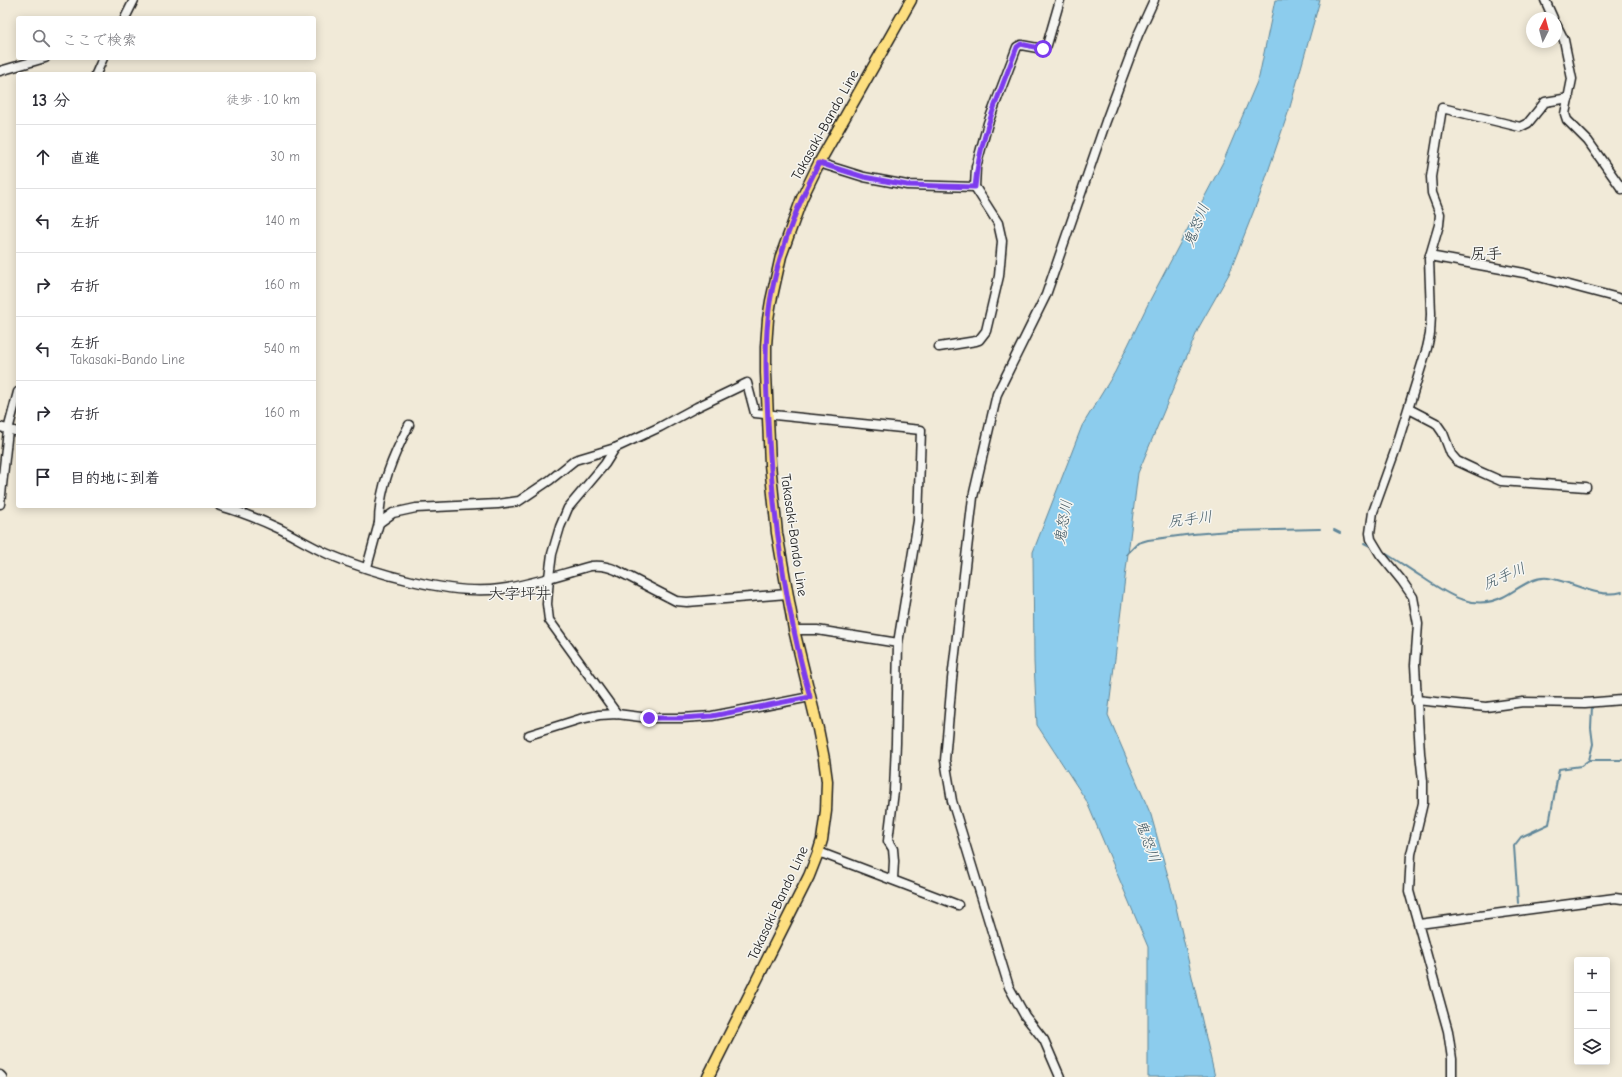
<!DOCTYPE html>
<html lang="ja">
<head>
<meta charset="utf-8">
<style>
  :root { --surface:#fff; --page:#f2f2f3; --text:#2b2b33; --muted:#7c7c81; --line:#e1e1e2 }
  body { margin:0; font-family:"Comic Neue","Klee One",sans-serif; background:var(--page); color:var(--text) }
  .controls { position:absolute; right:12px; bottom:12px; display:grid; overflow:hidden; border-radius:4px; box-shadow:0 2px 10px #0003 }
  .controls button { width:36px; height:36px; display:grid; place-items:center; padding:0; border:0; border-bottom:1px solid var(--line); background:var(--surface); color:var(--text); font:20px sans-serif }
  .compass { position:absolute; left:1526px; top:12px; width:36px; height:36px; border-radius:50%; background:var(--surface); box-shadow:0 2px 10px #0003; rotate:6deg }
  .stop { position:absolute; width:12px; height:12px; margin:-9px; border:3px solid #7c3aed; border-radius:50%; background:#fff }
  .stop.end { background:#7c3aed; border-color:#fff; box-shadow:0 1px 4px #0008 }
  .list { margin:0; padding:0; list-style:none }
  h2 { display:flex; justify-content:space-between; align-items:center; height:52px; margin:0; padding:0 16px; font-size:17px }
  h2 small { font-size:13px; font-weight:400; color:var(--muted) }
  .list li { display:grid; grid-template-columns:26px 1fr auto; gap:12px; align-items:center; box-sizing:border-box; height:64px; padding:0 16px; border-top:1px solid var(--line) }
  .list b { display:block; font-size:15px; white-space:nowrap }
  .list p { margin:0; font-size:13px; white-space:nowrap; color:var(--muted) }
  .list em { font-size:13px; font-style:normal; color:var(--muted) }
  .icon { flex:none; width:22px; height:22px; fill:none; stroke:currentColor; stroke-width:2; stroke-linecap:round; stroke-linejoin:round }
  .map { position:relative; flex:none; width:1622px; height:1077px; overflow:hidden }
  .search { position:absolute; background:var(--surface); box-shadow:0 2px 10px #0003; left:16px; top:16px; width:300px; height:44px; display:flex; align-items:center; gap:10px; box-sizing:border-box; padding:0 14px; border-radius:4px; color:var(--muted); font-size:15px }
  .panel { position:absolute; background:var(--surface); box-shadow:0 2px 10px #0003; left:16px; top:72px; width:300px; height:436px; border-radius:4px }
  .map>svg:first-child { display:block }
  .water { fill:#8ccced; stroke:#5f8699 }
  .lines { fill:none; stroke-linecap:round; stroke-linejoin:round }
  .stream { stroke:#5f8699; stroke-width:2 }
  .minor-casing { stroke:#1c1c1c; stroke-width:11 }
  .major-casing { stroke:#1c1c1c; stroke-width:13 }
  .minor { stroke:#f6f6f2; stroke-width:8 }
  .major { stroke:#fddf80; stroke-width:10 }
  .route { stroke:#7c3aed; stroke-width:5 }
  .labels { text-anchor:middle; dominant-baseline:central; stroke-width:3; stroke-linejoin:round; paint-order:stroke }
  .street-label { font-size:14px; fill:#1c1c1c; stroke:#f6f6f2 }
  .water-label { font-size:15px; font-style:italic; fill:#435a65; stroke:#f6f6f2 }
  .quarter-label { font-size:16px; fill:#1c1c1c; stroke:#f6f6f2 }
</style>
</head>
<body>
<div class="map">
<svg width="1622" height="1077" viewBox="0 0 1622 1077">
  <rect width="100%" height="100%" fill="#f1ead8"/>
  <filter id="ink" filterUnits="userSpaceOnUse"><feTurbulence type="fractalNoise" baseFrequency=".025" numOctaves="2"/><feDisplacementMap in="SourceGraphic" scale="8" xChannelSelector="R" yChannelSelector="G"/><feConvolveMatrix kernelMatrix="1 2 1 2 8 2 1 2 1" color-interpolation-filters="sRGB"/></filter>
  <g filter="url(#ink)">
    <path class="water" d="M1275,0H1320L1290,107L1260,195L1229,274L1199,327L1138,473L1108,715L1151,815L1173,894L1215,1077H1148V947L1086,800L1037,725L1034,662L1033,552L1082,426L1115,372L1149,302L1223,162L1259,77Z"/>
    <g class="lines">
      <g class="stream">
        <path d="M1334,530L1340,533"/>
        <path d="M1364,543L1372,547"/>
        <path d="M1383,552C1397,560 1409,569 1422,577C1447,594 1473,612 1503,597C1517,590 1532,576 1548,578C1572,581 1597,599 1622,592"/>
        <path d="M1127,554L1138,543L1148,540L1193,534L1229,531L1320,529"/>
        <path d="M1589,760H1622"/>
        <path d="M1518,903L1514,846L1521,837L1549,824L1559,769L1581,766L1589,760L1593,744L1591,728L1592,706L1593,705"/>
      </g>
      <defs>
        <g id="minor">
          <path d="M1545,0L1553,18"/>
          <path d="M125,18L134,0"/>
          <path d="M1556,24L1564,40L1572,79L1565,114L1567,120L1588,141L1622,189"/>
          <path d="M0,71L45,58"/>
          <path d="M96,74L103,58"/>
          <path d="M819,163L864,177L907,185L975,187"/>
          <path d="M1430,255L1435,257L1524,273L1622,299"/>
          <path d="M939,347L976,341L979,340L986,331L999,276L1002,241L998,223L975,187L976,167L988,123L1017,47L1021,45L1043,49L1047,45L1060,0"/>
          <path d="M1409,409L1436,423L1443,433L1451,454L1457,461L1474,469L1501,481L1586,487"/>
          <path d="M0,427L18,432"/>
          <path d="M0,504L8,430L18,392"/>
          <path d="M220,506C241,512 261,520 280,529C296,537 312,547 328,554C372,573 453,596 500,589C530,585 561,574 591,566C600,565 607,566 616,570L676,601L687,602L787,594"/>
          <path d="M379,523C379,488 393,456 409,425"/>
          <path d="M367,567L379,523L393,513L416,508L498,504L519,501L550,480L575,460L615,448"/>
          <path d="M1416,700L1486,707L1523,702L1585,703L1622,700"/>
          <path d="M617,714L549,620L547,604L549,577L552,554L560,527L568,508L605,464L615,448L660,427L697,407L747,383L755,413L921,430L918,521L898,643L817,630H794"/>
          <path d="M529,735L580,719L599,715L617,714L649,718H682L712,716L810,697"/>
          <path d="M818,853L824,854L958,905"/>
          <path d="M893,879L894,861L893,849L888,841L894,791L896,743L898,643"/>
          <path d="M1419,924L1615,898L1622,899"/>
          <path d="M0,1075L2,1077"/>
          <path d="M1060,1077L1044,1040L1025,1016L1009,987L952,801L945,760L952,679L973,497L997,394L1046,295L1106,121L1138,35L1154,0"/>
          <path d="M1452,1077V1059L1448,1031L1409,891L1411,854L1423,803V781L1420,753L1415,665L1418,624L1413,597L1402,581L1380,554L1371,539L1370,533L1373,512L1395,451L1427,348L1430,334L1431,314L1429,259L1439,225L1440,214L1432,193L1431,177L1442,108L1520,127L1528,123L1545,102L1569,98"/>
        </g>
        <path id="major" d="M708,1077L809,876L818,853L822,840L826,811L827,781L824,759L818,729L794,630L777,533L770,464L766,373V346L768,319L771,301L781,256L802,198L819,163L911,0"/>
      </defs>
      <use href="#minor" class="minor-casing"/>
      <use href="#major" class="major-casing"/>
      <use href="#minor" class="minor"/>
      <use href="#major" class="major"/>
    </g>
  </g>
  <g class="lines" filter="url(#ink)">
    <path class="route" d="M649,718H682L712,716L810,697C785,606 772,513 768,420C766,380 764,342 770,302C778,253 796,207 819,163L864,177L907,185L975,187C979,138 1000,93 1017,47L1021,44L1043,49"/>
  </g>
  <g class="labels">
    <g class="street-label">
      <text transform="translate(825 125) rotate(-61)">Takasaki-Bando Line</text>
      <text transform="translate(794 535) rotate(82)">Takasaki-Bando Line</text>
      <text transform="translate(778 903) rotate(-65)">Takasaki-Bando Line</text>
    </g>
    <g class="water-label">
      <text transform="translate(1196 225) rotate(-68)">鬼怒川</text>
      <text transform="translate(1190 519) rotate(-7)">尻手川</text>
      <text transform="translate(1063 522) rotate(-80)">鬼怒川</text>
      <text transform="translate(1504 576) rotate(-23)">尻手川</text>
      <text transform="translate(1148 841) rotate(70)">鬼怒川</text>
    </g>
    <g class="quarter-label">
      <text x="1486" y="254">尻手</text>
      <text x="520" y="594">大字坪井</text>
    </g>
  </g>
</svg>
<div class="controls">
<button>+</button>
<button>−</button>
<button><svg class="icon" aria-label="layers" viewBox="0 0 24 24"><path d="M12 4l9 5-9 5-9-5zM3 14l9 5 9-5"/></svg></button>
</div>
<svg class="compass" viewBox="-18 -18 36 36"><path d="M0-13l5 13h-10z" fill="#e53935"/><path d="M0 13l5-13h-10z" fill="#7c7c81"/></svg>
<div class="stop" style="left:1043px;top:49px"></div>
<div class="stop end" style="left:649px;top:718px"></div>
<div class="search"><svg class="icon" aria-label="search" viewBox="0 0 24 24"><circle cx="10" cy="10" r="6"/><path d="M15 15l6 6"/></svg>ここで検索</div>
<section class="panel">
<h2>13 分<small>徒歩 · 1.0 km</small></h2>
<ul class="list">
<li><svg class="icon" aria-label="ahead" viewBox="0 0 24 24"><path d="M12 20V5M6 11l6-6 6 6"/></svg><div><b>直進</b></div><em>30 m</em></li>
<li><svg class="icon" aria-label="left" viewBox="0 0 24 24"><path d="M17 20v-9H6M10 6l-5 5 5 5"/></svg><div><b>左折</b></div><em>140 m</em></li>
<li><svg class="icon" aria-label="right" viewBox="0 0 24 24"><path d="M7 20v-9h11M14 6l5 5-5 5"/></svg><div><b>右折</b></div><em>160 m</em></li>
<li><svg class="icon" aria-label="left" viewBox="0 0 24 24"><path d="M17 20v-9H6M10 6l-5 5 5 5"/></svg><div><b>左折</b><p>Takasaki-Bando Line</p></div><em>540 m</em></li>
<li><svg class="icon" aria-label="right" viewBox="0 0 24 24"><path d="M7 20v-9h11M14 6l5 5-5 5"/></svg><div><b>右折</b></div><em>160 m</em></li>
<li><svg class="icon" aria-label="arrive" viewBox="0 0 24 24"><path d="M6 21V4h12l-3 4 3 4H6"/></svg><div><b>目的地に到着</b></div></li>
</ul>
</section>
</div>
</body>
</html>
